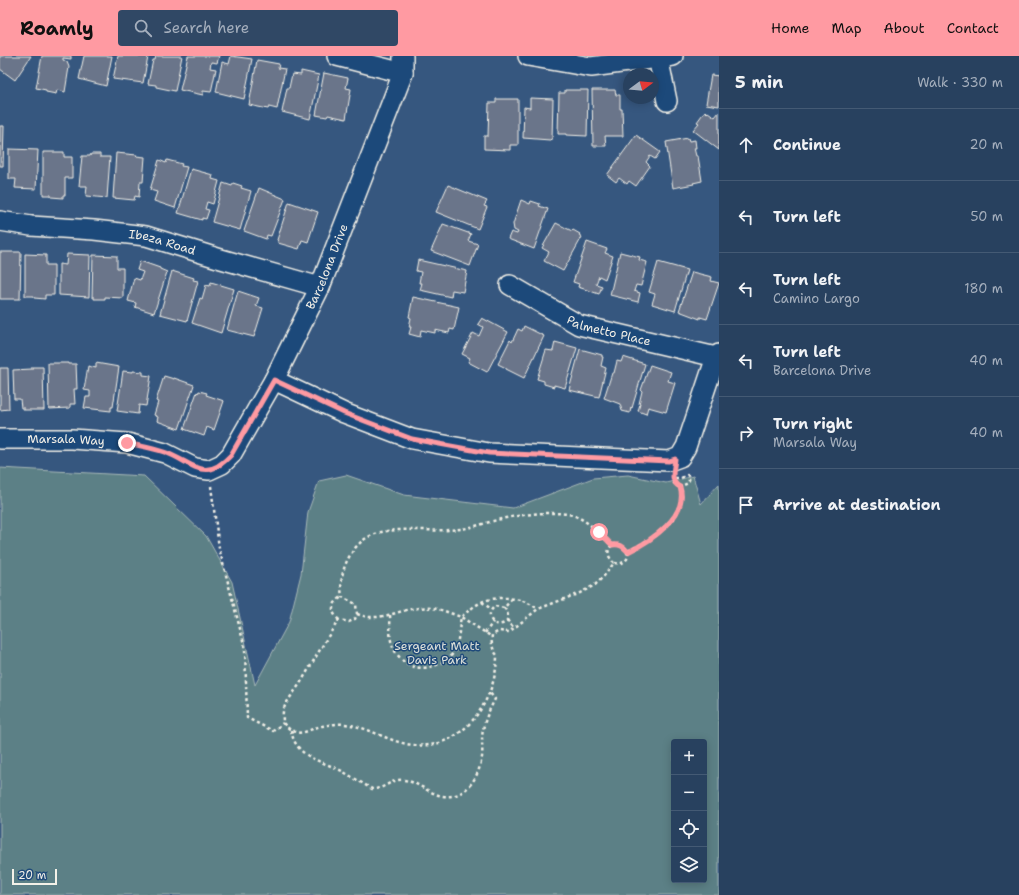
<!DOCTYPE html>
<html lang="en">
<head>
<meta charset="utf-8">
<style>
  :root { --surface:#28415f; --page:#304865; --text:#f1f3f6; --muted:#a5afbd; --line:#445a74; --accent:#ff9aa2 }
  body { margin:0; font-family:"Shantell Sans",sans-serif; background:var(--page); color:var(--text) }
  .controls { position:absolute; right:12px; bottom:12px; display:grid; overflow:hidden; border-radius:4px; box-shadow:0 2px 10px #0003 }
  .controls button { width:36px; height:36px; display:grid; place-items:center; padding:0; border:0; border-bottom:1px solid var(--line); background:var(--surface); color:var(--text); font:20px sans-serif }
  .compass { position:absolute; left:623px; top:12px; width:36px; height:36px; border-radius:50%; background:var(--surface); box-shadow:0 2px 10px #0003; rotate:74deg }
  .scale { position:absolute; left:12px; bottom:10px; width:45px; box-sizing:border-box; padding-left:4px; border:2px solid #f4f1e8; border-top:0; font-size:11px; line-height:14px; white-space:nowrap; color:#f4f1e8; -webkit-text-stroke:3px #1f4a7a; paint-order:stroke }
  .stop { position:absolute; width:12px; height:12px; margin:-9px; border:3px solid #ff9aa2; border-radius:50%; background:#fff }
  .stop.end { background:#ff9aa2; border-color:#fff; box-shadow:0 1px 4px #0008 }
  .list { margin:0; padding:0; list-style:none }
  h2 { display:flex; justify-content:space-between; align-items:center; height:52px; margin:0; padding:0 16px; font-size:17px }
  h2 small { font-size:13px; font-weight:400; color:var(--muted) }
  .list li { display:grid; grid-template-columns:26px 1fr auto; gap:12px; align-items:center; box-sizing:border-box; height:72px; padding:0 16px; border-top:1px solid var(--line) }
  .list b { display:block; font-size:15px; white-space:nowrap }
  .list p { margin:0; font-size:13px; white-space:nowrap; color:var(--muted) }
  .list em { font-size:13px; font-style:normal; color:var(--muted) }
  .icon { flex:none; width:22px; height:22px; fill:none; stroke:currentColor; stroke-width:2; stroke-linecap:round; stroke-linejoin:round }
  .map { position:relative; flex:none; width:719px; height:839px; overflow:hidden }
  header { display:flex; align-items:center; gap:24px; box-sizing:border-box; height:56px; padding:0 20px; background:var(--accent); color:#111 }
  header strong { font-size:19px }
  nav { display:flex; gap:22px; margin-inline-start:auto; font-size:14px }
  .search { width:280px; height:36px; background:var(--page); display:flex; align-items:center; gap:10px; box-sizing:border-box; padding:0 14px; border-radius:4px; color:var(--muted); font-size:15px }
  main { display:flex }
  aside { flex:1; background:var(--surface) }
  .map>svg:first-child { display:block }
  .green { fill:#5b8086; stroke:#a8b8b7; fill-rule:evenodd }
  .building { fill:#6a748a; stroke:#f4f1e8 }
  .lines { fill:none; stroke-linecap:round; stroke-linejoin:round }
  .minor-casing { stroke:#f4f1e8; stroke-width:22 }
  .path { stroke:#f4f1e8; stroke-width:2.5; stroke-dasharray:3 3; stroke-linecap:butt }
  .minor { stroke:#1f4a7a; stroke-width:19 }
  .route { stroke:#ff9aa2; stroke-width:5 }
  .labels { text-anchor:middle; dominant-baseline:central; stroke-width:3; stroke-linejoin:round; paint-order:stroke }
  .street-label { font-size:12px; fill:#f4f1e8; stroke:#1f4a7a }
  .park-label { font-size:12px; fill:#dde0d9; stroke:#1f4a7a }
</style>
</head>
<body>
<header>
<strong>Roamly</strong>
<div class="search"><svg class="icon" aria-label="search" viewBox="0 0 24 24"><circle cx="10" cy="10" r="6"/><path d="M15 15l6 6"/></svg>Search here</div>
<nav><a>Home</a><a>Map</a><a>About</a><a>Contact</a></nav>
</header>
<main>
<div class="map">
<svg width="719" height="839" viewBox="0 0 719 839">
  <rect width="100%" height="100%" fill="#36577f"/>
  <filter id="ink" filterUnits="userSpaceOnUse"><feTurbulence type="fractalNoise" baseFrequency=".025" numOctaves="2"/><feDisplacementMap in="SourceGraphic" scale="8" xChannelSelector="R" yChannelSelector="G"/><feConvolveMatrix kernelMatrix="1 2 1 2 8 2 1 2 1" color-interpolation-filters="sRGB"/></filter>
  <g filter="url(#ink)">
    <path class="green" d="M0,412L144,420L206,480L232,526L255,629L289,566L301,518L308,456L319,425L346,419L404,439L513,452L593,422L628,419L666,427L693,420L701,448L719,428V839H0ZM674,686H704V824H674Z"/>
    <g class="building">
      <path d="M0,0H31L15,24L0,13Z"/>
      <path d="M42,0H71V3L63,2V4L67,6L69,11L65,36L57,34L56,38L46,36V34L36,32Z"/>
      <path d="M84,0H112L106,30L79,23Z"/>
      <path d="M118,0H146L148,1L143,27L113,23Z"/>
      <path d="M156,0H182L175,35L156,31V29L148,28L153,4H155Z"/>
      <path d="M188,0H219L217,7L211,6L210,12L216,13L211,36L203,35V39L180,34Z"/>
      <path d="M231,0L252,3L244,43L216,36L222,6L229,8Z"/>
      <path d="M257,4L279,8L278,12L285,13L277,53L269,51L268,53L249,49Z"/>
      <path d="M301,15L319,19L310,63L282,56L287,32H289L292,18L301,19Z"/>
      <path d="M324,17L348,22L346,32L351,33L346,63L328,59L327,61L316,59Z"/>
      <path d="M711,19L719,20V50L706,48Z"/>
      <path d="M565,34H588L587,80L566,79V78H558L559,37H565Z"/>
      <path d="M592,34H615L616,39H620V53H622L623,80H605L606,90H593Z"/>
      <path d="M530,42L553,43L552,83H551L550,84L523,82L524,51L530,52Z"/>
      <path d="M496,43H518V89H510V94L484,93V80H488L489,47H496Z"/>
      <path d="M705,55L707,57L708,56L715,61L719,56V94L693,74L699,67L697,66Z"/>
      <path d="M0,70H4L3,110H0Z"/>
      <path d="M636,79L660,96L655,103L650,100L646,106L650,110L636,130L629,125L627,128L619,122L616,126L607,119Z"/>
      <path d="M688,82L689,85L695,84L696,92H694L696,100H698L702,125L693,127L694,128L673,132L666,86Z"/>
      <path d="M9,93L38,94L36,133L15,132L16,123H9Z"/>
      <path d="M43,96H64V101H72V122H65V139H63V142L51,141V139H43Z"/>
      <path d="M116,97L137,99L136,100L145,101L143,126H140L139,141L135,140L134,144L113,142Z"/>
      <path d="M91,98H100V101H110L107,142L86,140L87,130H79L82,100H90Z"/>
      <path d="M159,104L166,107L167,104L182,108L181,110L187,111L175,152L154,145L157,136L150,134Z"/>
      <path d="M191,113L213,119L212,123L219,125L213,148L207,146L205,153L209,154L206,163L202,162V164L178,157Z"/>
      <path d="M223,127L232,130L233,127L242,130L241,132L251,135L240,174L212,166Z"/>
      <path d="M448,129L487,145L484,150L487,151L478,173L436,156Z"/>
      <path d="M259,132L285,143L271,180L267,179L266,183L244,175Z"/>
      <path d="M521,144L530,148L531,145L540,148L539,150L548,153L534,193L508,183L511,176L517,178L518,176L514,174L513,168Z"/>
      <path d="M289,146L318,156L308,186L302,184L299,193L278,187V185L277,184Z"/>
      <path d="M556,167L572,175L573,174L580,178L579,179L582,181L563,215L544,205L549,196L542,192Z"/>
      <path d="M443,168L471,178L468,185L478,188L470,210L431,195Z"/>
      <path d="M587,186L607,193L605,197L613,200L605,223L599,220L596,228L602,230L599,238L578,231L579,228L573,226Z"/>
      <path d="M0,196H21L20,243H0Z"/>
      <path d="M620,196L640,201L639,204L647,206L641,230L636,229L634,235L640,237L638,246L610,239Z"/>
      <path d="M25,198L46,199V209H54V239H45V243L34,242V240H25Z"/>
      <path d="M67,198L90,199L89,241L59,239V208L66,209Z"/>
      <path d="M93,199L117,200V212H123V242L105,241V243H94V241H92Z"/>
      <path d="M418,204L467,215L463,236L452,234L451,241L420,234L422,227H419L421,216L416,215Z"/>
      <path d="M140,205L160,212V213L167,216L154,257L135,251L136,247L128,245L134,222L140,224L143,216L137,214Z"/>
      <path d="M658,206L687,214L675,255L652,248L655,238L649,236Z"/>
      <path d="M172,215L194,222L193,224L198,225L187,265L160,258Z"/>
      <path d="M692,216L712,221L711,225L719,227L707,263L700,261V263L679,255Z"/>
      <path d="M211,226L234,233L221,277L192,267L200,242L202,243L206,229L210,230Z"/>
      <path d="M238,235L259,242L256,250L263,252L254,281L227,274Z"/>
      <path d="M413,241L459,251L454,274L450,273L449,277L435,274V277L421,274L420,281L409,278L411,271H409L411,262L409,261Z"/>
      <path d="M482,262L508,276L487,316L468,306L470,302L462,298L473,277L479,280L483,271L478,268Z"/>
      <path d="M524,270L544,280L524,322L506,313V312L498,308L510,284L512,286L518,273L522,275Z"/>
      <path d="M555,286L577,292L565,332L554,329V331L544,328V325L537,323L546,294L553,295Z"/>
      <path d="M580,293L602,299V301H603L601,310L606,312L599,341L569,334Z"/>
      <path d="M623,301L645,308L632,352L631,351L630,357L622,355L620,348L604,342L612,317H614L617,305L621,306Z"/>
      <path d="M48,307H68V308H76L77,333H74L75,348H70V352L49,353Z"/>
      <path d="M96,307L119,311L113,351H111V355L84,352L86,341H90V335L84,334L88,310L96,312Z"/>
      <path d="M650,309L671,316L668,325L675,327L666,356L648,351L646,358L638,355L640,348H639L642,335L641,334Z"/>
      <path d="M32,311H43L44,354H24V352H21L20,343H14L13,314L32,313Z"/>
      <path d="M0,312H8L9,353L0,354Z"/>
      <path d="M123,315L133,316V315L143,316V319L151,320L146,350L139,349L138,358L117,355Z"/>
      <path d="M164,320L174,323V322L194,329L179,373L157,365L158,361L154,359L158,346L156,345Z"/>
      <path d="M199,335L207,337L206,339L224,345L214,374L207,371L204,380L184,373L197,336L198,337Z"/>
    </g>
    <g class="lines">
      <defs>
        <g id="minor">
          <path d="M337,0L403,17"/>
          <path d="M528,0L591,11L673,0"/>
          <path d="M658,1L667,45"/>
          <path id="s1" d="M0,165L31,170L94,174L146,180L221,203L320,231"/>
          <path id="s2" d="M510,229L579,269L716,301"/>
          <path d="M274,324L344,357L412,383L489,397L669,405L680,401L686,391L716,301L719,298"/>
          <path id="s3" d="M0,383H72L127,387L165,397L195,412L209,414L222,408L231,399L274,324L320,231L403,17V0"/>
        </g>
      </defs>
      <use href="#minor" class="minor-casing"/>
      <g class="path">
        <path d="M675,422H681L687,419L690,421L688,427L680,431"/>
        <path d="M211,430L219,492L245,592L247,662L273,675L283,667"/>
        <path d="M545,457C553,457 560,457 568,458C585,461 599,477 612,489C621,487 628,491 628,501C625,507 621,508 614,507L604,520L595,529L580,537L538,553L509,576L499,575L492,579C491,587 492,593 497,599C497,643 463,695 414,689C389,687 368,670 344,668C337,667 329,669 322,670C314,671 304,679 296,676C291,675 287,671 283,667C283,662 282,657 284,652C288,643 296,634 301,626C314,605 324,585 339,564L349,566L355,563L357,558L356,548L342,541C340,528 342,514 348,503C365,470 394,474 425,474C437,475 450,474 462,473C474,471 485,467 497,464C513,460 529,458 545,457Z"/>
        <path d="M612,489C606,495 608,501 614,507"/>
        <path d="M628,495C651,485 689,460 680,431C675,429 673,427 673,421"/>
        <path d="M482,546L491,553"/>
        <path d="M504,552C517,566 494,576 490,561C489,556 492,553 495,550L504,552L512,543"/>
        <path d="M357,558C380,567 396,554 419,552C434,550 447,556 461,561C467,556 476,548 484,545C502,539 524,542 538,553"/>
        <path d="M390,559C391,572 388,584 395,595C397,599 402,604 405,607C421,618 449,609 456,592C459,583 459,571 461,561L492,581"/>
        <path d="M339,564C330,555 331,548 342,541"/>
        <path d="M507,564L514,572"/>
        <path d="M485,577L493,566"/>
        <path d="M291,674C296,703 321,704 342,715C352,721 362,727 372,733C384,734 392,722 404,724C418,726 429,738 443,740C466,743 479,721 482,701C483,692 481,683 483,674C485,662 490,653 495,643L490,637"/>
      </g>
      <use href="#minor" class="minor"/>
    </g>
  </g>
  <g class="lines" filter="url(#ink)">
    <path class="route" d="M127,387C140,390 152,392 164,396C192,405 203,429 231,399L274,324L344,357L412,383L489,397L669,405L675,403C674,414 669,426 680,431C689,460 651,485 628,496C623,490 620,488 612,489L599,476"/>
  </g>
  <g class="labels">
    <g class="street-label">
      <text stroke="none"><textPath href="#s1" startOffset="164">Ibeza Road</textPath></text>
      <text stroke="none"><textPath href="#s3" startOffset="453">Barcelona Drive</textPath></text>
      <text stroke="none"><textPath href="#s2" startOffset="110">Palmetto Place</textPath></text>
      <text stroke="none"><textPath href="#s3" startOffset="66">Marsala Way</textPath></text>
    </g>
    <g class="park-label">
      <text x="437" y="590">Sergeant Matt<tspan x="437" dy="14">Davis Park</tspan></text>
    </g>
  </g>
</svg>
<div class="controls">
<button>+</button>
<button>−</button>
<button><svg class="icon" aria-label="locate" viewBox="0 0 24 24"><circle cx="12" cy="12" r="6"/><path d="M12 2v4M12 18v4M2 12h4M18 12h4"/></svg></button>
<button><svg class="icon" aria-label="layers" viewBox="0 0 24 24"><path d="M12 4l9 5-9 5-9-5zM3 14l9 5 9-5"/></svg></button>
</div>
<svg class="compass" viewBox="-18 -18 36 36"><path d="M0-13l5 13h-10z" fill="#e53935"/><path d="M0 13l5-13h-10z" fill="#a5afbd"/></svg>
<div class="scale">20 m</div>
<div class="stop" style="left:599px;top:476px"></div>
<div class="stop end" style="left:127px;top:387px"></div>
</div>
<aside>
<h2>5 min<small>Walk · 330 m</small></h2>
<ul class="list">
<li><svg class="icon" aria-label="ahead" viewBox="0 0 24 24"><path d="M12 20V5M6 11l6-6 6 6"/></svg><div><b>Continue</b></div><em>20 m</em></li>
<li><svg class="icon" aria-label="left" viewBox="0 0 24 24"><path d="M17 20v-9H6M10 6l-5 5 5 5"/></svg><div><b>Turn left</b></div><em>50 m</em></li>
<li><svg class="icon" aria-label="left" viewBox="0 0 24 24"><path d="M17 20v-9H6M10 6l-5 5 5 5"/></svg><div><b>Turn left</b><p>Camino Largo</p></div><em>180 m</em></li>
<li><svg class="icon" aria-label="left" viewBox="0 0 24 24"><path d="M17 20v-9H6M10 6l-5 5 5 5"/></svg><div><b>Turn left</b><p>Barcelona Drive</p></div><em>40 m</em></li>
<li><svg class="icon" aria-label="right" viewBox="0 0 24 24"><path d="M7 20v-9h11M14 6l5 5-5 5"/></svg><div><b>Turn right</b><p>Marsala Way</p></div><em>40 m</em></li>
<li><svg class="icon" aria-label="arrive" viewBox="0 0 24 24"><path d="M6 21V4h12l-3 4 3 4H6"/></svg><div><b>Arrive at destination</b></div></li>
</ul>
</aside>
</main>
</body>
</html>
